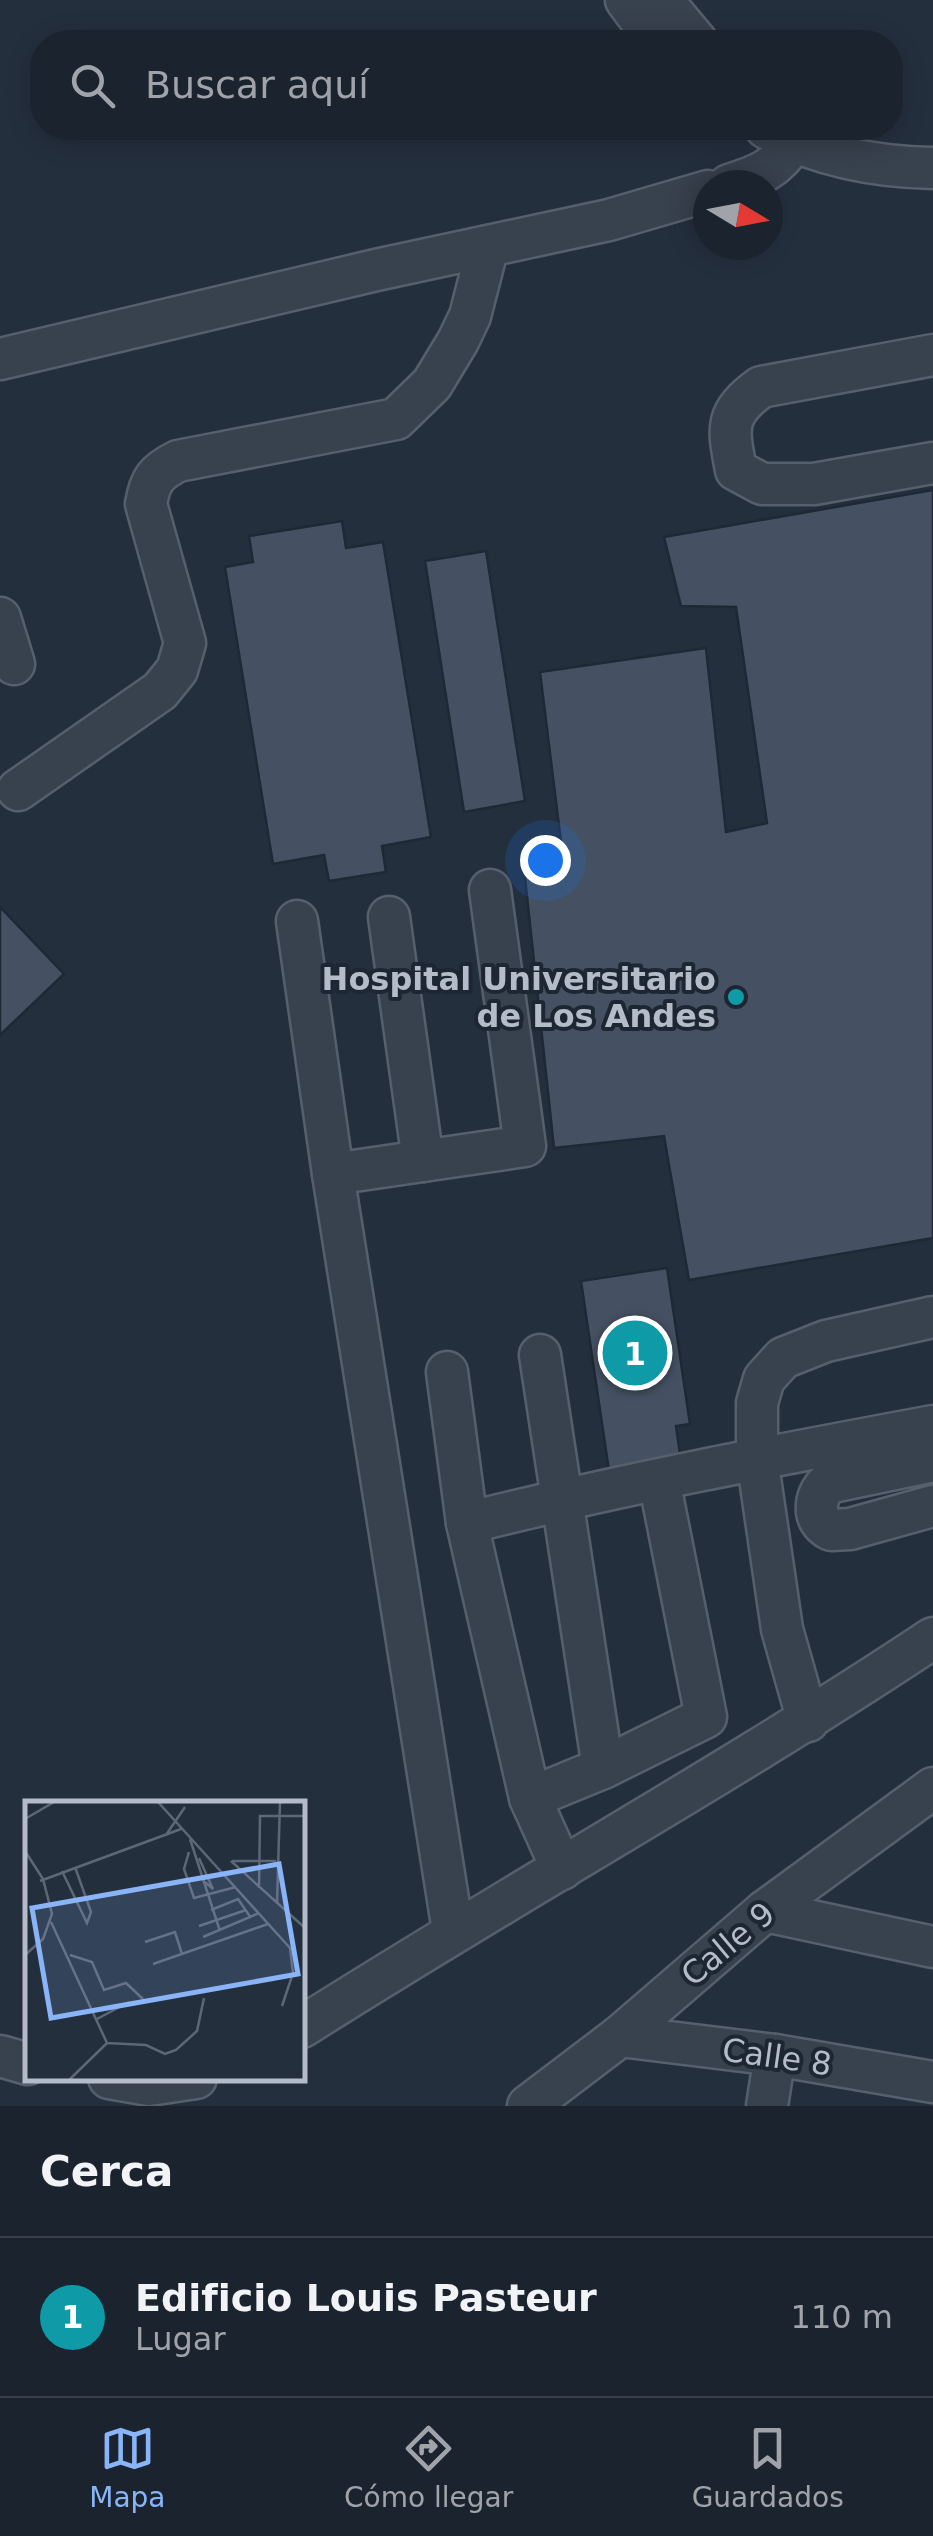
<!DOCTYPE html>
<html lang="es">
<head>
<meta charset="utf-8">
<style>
  :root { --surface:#1b232e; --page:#242b36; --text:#f1f3f6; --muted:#a0a4aa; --line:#39404a; --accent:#8ab4f8 }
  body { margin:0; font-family:"DejaVu Sans",sans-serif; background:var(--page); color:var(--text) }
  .compass { position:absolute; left:693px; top:170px; width:90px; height:90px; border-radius:50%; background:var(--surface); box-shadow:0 5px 25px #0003; rotate:100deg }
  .you { position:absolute; left:545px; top:860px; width:35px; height:35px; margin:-25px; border:8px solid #fff; border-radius:50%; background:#1a73e8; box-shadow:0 0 0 15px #1a73e833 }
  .badge { display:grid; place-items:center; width:65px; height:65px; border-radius:50%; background:var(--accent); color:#fff; font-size:32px; font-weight:700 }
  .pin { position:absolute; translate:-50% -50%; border:5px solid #fff; box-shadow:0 2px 10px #0006 }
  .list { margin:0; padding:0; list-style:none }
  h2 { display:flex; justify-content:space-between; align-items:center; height:130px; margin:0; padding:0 40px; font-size:42px }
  h2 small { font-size:32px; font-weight:400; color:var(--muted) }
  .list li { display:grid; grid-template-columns:65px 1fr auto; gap:30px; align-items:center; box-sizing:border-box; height:160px; padding:0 40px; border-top:2px solid var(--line) }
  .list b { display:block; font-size:38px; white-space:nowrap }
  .list p { margin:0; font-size:32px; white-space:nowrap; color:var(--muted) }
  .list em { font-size:32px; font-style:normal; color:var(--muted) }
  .icon { flex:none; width:55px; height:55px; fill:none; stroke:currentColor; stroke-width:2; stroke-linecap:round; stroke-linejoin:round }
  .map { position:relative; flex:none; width:933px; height:2106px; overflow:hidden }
  .search { position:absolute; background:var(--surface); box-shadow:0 5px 25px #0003; left:30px; right:30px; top:30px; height:110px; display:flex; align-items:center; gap:25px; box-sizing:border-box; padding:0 35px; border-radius:40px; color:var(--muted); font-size:38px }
  .sheet { height:290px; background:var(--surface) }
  nav { display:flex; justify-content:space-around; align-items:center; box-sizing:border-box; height:140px; border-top:2px solid var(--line); background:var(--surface); font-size:28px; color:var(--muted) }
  nav a { display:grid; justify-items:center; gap:5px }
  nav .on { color:var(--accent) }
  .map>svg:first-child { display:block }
  .building { fill:#455162; stroke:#1f2835; stroke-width:2.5 }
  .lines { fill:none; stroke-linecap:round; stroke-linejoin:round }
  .minor-casing { stroke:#565f6c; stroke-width:45 }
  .minor { stroke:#38414e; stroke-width:40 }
  .culture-dot { fill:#0f9aa8; stroke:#1d2633; stroke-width:4 }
  .labels { text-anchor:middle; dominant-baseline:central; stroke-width:8; stroke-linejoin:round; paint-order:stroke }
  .poi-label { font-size:32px; font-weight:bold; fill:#b4bcc9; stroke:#1d2633; text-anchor:end }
  .street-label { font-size:32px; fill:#b4bcc9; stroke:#1d2633 }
  .inset-road { fill:none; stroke:#5e6776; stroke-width:2.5 }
  .view { fill:#8ab4f8; fill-opacity:0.15; stroke:#8ab4f8; stroke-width:5 }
  .inset-edge { fill:none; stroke:#b4bcc9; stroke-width:5 }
</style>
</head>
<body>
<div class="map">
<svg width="933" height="2106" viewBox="0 0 933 2106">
  <rect width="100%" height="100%" fill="#242f3e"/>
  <g class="building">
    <path d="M933,490V1238L689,1280L664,1136L554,1148L523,859L562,850L540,672L706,648L726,832L767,823L736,607L681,606L664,537Z"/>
    <path d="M342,521L346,548L383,542L431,837L382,846L386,872L329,881L324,855L273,864L225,567L253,562L249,536Z"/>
    <path d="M486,551L525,801L464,812L425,561Z"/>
    <path d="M0,907L64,974L0,1035Z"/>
    <path d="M667,1268L690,1424L676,1426L681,1461L609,1471L581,1281Z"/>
  </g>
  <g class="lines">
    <defs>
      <g id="minor">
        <path d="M626,0L657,42"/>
        <path d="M662,0L697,42"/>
        <path d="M766,128C816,155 875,167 933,168"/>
        <path d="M729,185C758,176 777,169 793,142"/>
        <path d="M933,355L761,387C724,414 728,428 736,470L762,484H814L933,463"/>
        <path d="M0,359L376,270L609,220L708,191"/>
        <path d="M0,618L14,664"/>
        <path d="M18,790L160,691L177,670L185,643L146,504C150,480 156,472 178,461L396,419L432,384L458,341L470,316L488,246"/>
        <path d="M389,917L423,1161"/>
        <path d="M297,921L333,1174L453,1931"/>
        <path d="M333,1174L525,1146L490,890"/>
        <path d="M540,1355L603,1768"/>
        <path d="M447,1372L467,1523L530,1798L562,1869"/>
        <path d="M933,1461L828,1483C814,1497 811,1520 831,1530L850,1529L933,1506"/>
        <path d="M467,1523C621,1484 777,1455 933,1426"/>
        <path d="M808,1721L782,1629L757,1458V1403L764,1379L783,1358L826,1341L933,1317"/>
        <path d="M530,1798L603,1768L706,1717L659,1480"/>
        <path d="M765,1911L933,1947"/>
        <path d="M302,2027C511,1894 727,1775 933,1638"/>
        <path d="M620,2036L775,2055L933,2082"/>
        <path d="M0,2056L28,2064"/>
        <path d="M109,2078L149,2085L196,2078"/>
        <path d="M528,2106L620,2036L765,1911L933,1788"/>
        <path d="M767,2106L775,2055"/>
      </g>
    </defs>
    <use href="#minor" class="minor-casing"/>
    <use href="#minor" class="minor"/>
  </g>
  <circle class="culture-dot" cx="736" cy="997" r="10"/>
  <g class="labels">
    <g class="poi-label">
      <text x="716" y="979">Hospital Universitario<tspan x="716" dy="37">de Los Andes</tspan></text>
    </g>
    <g class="street-label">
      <text transform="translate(728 1944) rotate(-40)">Calle 9</text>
      <text transform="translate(777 2057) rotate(8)">Calle 8</text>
    </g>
  </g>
  <g transform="translate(25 1801)">
    <rect width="280" height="280" fill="#242f3e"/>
    <path class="inset-road" d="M133,1L265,147L268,172L257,205M0,18L29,1M141,34L160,6M165,38L195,130M0,50L18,78L27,113L18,138L0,154M164,51L159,68L169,97L211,86M174,57L188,88L180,81M206,60L280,127M207,60H251M37,70L62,122L66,111L50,66M15,80L156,28M234,87L235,15H280M252,102L255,1M186,109L213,98L226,117M26,121L82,242M174,125L221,109M279,126L280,88M178,136L234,112M120,141L150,131L157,153M45,154L67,161L79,189L101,182L118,198M128,163L243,123M72,218L104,201M44,279L82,242L121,244L140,253L151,249L172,230L179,197"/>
    <path class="view" d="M254,63L273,173L26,217L7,107Z"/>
    <rect width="280" height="280" class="inset-edge"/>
  </g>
</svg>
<svg class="compass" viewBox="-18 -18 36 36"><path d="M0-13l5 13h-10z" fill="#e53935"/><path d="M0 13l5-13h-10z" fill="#a0a4aa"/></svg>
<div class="you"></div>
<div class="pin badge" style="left:635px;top:1353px;background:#0f9aa8">1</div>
<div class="search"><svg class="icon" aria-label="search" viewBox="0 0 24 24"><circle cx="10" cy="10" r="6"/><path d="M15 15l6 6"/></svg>Buscar aquí</div>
</div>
<section class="sheet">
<h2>Cerca<small></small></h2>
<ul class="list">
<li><span class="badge" style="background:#0f9aa8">1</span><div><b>Edificio Louis Pasteur</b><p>Lugar</p></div><em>110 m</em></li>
</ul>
</section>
<nav>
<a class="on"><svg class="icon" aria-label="map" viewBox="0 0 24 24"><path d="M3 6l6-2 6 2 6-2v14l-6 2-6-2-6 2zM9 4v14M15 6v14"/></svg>Mapa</a>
<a><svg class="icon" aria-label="directions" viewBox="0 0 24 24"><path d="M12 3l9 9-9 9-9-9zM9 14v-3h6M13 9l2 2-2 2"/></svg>Cómo llegar</a>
<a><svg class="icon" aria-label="saved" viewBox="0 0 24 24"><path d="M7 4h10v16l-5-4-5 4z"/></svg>Guardados</a>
</nav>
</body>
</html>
